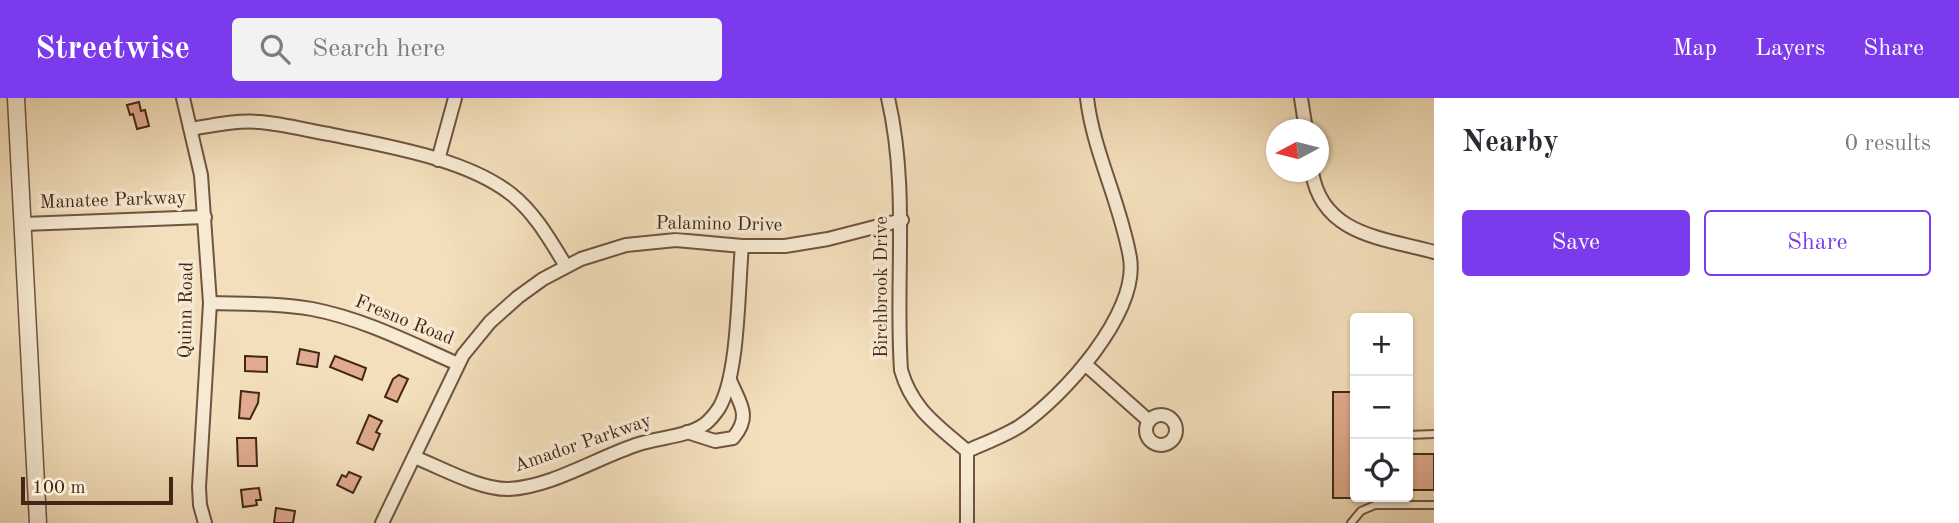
<!DOCTYPE html>
<html lang="en">
<head>
<meta charset="utf-8">
<style>
  :root { --surface:#fff; --page:#f2f2f3; --text:#2b2b33; --muted:#7c7c81; --line:#e1e1e2; --accent:#7c3aed }
  body { margin:0; font-family:"Old Standard TT",serif; background:var(--page); color:var(--text) }
  .controls { position:absolute; right:21px; bottom:21px; display:grid; overflow:hidden; border-radius:7px; box-shadow:0 2px 5px #0004 }
  .controls button { width:63px; height:63px; display:grid; place-items:center; padding:0; border:0; border-bottom:2px solid var(--line); background:var(--surface); color:var(--text); font:35px sans-serif }
  .compass { position:absolute; left:1266px; top:21px; width:63px; height:63px; border-radius:50%; background:var(--surface); box-shadow:0 2px 5px #0004; rotate:263deg }
  .scale { position:absolute; left:21px; bottom:18px; width:152px; box-sizing:border-box; padding-left:7px; border:4px solid #442618; border-top:0; font-size:19px; line-height:24px; white-space:nowrap; color:#442618; -webkit-text-stroke:5px #f7ead3; paint-order:stroke }
  .list { margin:0; padding:0; list-style:none }
  h2 { display:flex; justify-content:space-between; align-items:center; height:91px; margin:0; padding:0 28px; font-size:30px }
  h2 small { font-size:23px; font-weight:400; color:var(--muted) }
  .actions { display:flex; gap:14px; padding:21px 28px }
  .actions a { flex:1; padding:16px 0; border:2px solid var(--accent); border-radius:7px; text-align:center; font-size:24px; color:var(--accent) }
  .actions .main { background:var(--accent); color:#fff }
  .icon { flex:none; width:38px; height:38px; fill:none; stroke:currentColor; stroke-width:2; stroke-linecap:round; stroke-linejoin:round }
  .map { position:relative; flex:none; width:1434px; height:425px; overflow:hidden }
  header { display:flex; align-items:center; gap:42px; box-sizing:border-box; height:98px; padding:0 35px; background:var(--accent); color:#fff }
  header strong { font-size:33px }
  nav { display:flex; gap:38px; margin-inline-start:auto; font-size:24px }
  .search { width:490px; height:63px; background:var(--page); display:flex; align-items:center; gap:18px; box-sizing:border-box; padding:0 24px; border-radius:7px; color:var(--muted); font-size:26px }
  main { display:flex }
  aside { flex:1; background:var(--surface) }
  .map>svg:first-child { display:block }
  .building { fill:#e0ab8e; stroke:#442618; stroke-width:2 }
  .lines { fill:none; stroke-linecap:round; stroke-linejoin:round }
  .service-casing { stroke:#705441; stroke-width:10 }
  .minor-casing { stroke:#705441; stroke-width:16 }
  .tertiary-casing { stroke:#705441; stroke-width:19 }
  .service { stroke:#f7ead3; stroke-width:6 }
  .minor { stroke:#f7ead3; stroke-width:12 }
  .tertiary { stroke:#f7ead3; stroke-width:16 }
  .labels { text-anchor:middle; dominant-baseline:central; stroke-width:7; stroke-linejoin:round; paint-order:stroke }
  .street-label { font-size:19px; fill:#442618; stroke:#f7ead3 }
</style>
</head>
<body>
<header>
<strong>Streetwise</strong>
<div class="search"><svg class="icon" aria-label="search" viewBox="0 0 24 24"><circle cx="10" cy="10" r="6"/><path d="M15 15l6 6"/></svg>Search here</div>
<nav><a>Map</a><a>Layers</a><a>Share</a></nav>
</header>
<main>
<div class="map">
<svg width="1434" height="425" viewBox="0 0 1434 425">
  <rect width="100%" height="100%" fill="#f3dfbb"/>
  <filter id="stains"><feTurbulence type="fractalNoise" baseFrequency=".00286" numOctaves="4"/><feColorMatrix values="0 0 0 0 .2 0 0 0 0 .09 0 0 0 0 .02 0 0 0 .5 -.17"/></filter>
  <radialGradient id="worn" r=".72"><stop offset=".6" stop-color="#630" stop-opacity="0"/><stop offset="1" stop-color="#630" stop-opacity=".3"/></radialGradient>
  <g class="building">
    <path d="M139,4L141,13L145,12L149,28L137,31L133,16L130,17L127,7Z"/>
    <path d="M300,251L319,255L317,269L297,266Z"/>
    <path d="M245,258L267,259V274L245,273Z"/>
    <path d="M335,258L366,270L362,282L330,269Z"/>
    <path d="M399,277L408,281L397,304L385,299L393,281Z"/>
    <path d="M241,293L259,295L258,305L250,321L239,320Z"/>
    <rect x="1333" y="294" width="22" height="106"/>
    <path d="M369,317L382,323L376,334L380,336L373,352L357,345Z"/>
    <path d="M237,340H256L257,368H238Z"/>
    <rect x="1408" y="356" width="26" height="36"/>
    <path d="M349,374L361,379L353,395L337,387L342,377L346,379Z"/>
    <path d="M259,390L261,402H256L257,407L243,409L241,392Z"/>
    <path d="M276,410L295,413L293,425H274Z"/>
  </g>
  <g class="lines">
    <defs>
      <g id="service">
        <path d="M1408,337L1434,336"/>
        <path d="M1351,425L1361,413L1375,407H1434"/>
      </g>
      <g id="minor">
        <path d="M183,0L201,77L210,205L199,389L200,407L205,425"/>
        <path d="M888,0C909,90 895,181 901,272C912,311 937,327 967,353"/>
        <path d="M1301,0L1306,32"/>
        <path d="M191,31C214,27 237,22 260,24C283,26 306,32 329,36C385,48 465,60 511,96C535,115 550,142 566,168"/>
        <path d="M438,62L455,0"/>
        <path d="M1312,74C1322,137 1383,140 1434,154"/>
        <path d="M24,126L205,119"/>
        <path d="M210,205C244,206 279,205 312,211C364,221 410,245 458,266"/>
        <path d="M1085,266L1149,323"/>
        <circle cx="1161" cy="332" r="15"/>
        <path d="M687,334L715,343L733,340C752,318 740,306 730,282"/>
        <path d="M967,353C985,345 1004,338 1020,328C1063,299 1139,215 1130,160C1121,106 1093,53 1087,0"/>
        <path d="M967,353V425"/>
        <path d="M414,359C440,369 480,392 509,391C552,389 598,359 639,346C660,339 687,339 705,326C710,322 715,316 719,310C739,277 738,189 742,148"/>
        <path d="M382,425L463,257L490,224L518,199L543,181L581,161L626,147L676,142L742,148H785L828,141L902,122"/>
      </g>
      <path id="tertiary" d="M16,0L38,425"/>
    </defs>
    <use href="#service" class="service-casing"/>
    <use href="#minor" class="minor-casing"/>
    <use href="#tertiary" class="tertiary-casing"/>
    <use href="#service" class="service"/>
    <use href="#minor" class="minor"/>
    <use href="#tertiary" class="tertiary"/>
  </g>
  <g class="labels">
    <g class="street-label">
      <text transform="translate(113 103) rotate(-2)">Manatee Parkway</text>
      <text transform="translate(719 127) rotate(1)">Palamino Drive</text>
      <text transform="translate(882 189) rotate(-90)">Birchbrook Drive</text>
      <text transform="translate(187 212) rotate(-89)">Quinn Road</text>
      <text transform="translate(404 223) rotate(22)">Fresno Road</text>
      <text transform="translate(583 346) rotate(-19)">Amador Parkway</text>
    </g>
  </g>
  <rect width="100%" height="100%" filter="url(#stains)"/>
  <rect width="100%" height="100%" fill="url(#worn)"/>
</svg>
<div class="controls">
<button>+</button>
<button>−</button>
<button><svg class="icon" aria-label="locate" viewBox="0 0 24 24"><circle cx="12" cy="12" r="6"/><path d="M12 2v4M12 18v4M2 12h4M18 12h4"/></svg></button>
</div>
<svg class="compass" viewBox="-18 -18 36 36"><path d="M0-13l5 13h-10z" fill="#e53935"/><path d="M0 13l5-13h-10z" fill="#7c7c81"/></svg>
<div class="scale">100 m</div>
</div>
<aside>
<h2>Nearby<small>0 results</small></h2>
<ul class="list">
</ul>
<div class="actions"><a class="main">Save</a><a>Share</a></div>
</aside>
</main>
</body>
</html>
